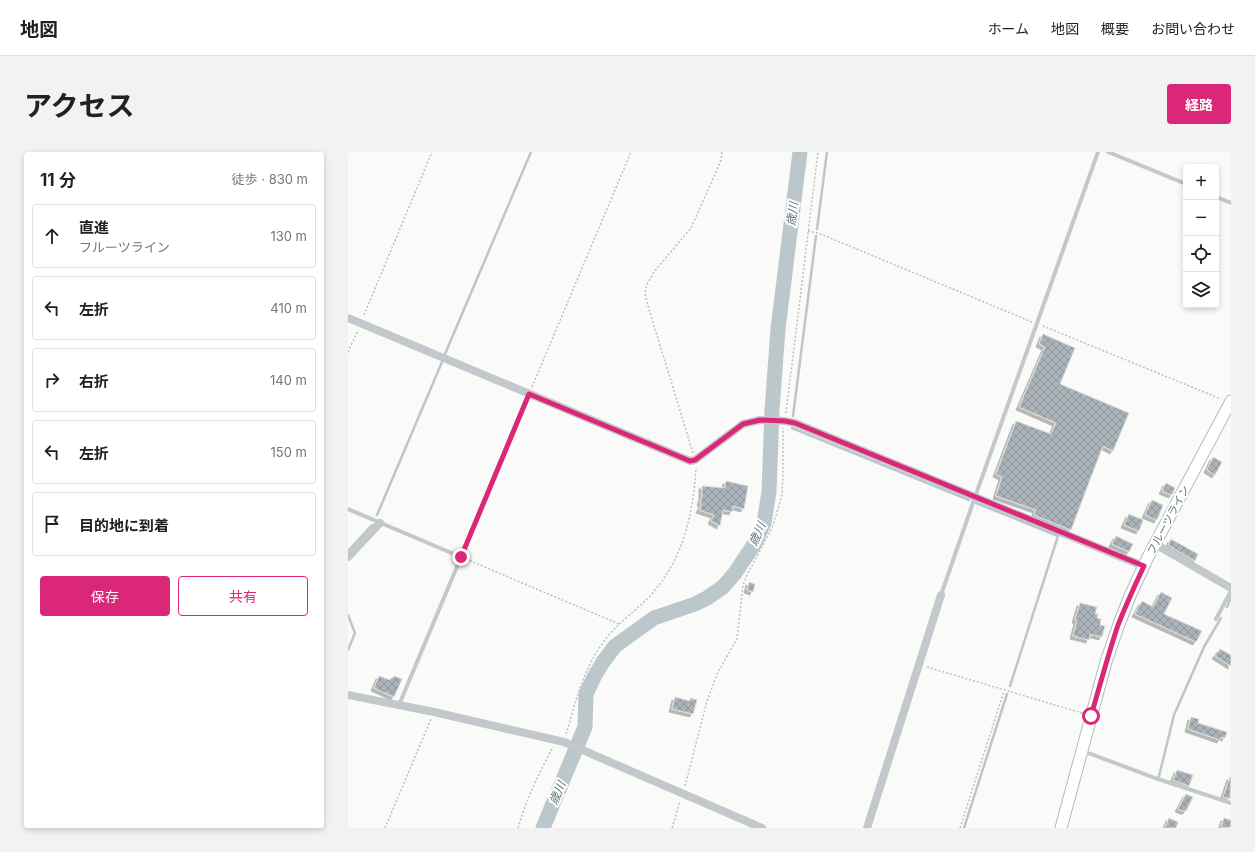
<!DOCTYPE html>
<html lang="ja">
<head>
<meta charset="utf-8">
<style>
  :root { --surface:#fff; --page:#f2f2f2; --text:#202124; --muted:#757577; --line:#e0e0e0; --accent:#db2777 }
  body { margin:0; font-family:Inter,"Noto Sans JP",sans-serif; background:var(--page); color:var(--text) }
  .controls { position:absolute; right:12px; top:12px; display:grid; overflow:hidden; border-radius:4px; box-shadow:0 2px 6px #0003 }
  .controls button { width:36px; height:36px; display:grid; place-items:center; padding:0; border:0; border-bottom:1px solid var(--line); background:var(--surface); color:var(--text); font:20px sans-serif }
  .stop { position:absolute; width:12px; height:12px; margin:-9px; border:3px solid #db2777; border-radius:50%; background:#fff }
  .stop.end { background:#db2777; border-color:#fff; box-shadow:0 1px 4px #0008 }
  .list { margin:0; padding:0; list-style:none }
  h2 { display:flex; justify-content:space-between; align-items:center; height:52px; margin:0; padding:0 16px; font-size:17px }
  h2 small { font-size:13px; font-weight:400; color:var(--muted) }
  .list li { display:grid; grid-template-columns:26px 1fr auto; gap:12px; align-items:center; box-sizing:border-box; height:64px; margin:0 8px 8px; padding:0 8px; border:1px solid var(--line); border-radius:4px }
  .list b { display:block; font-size:15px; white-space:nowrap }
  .list p { margin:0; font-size:13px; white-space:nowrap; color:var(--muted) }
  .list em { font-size:13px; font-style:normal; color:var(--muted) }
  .actions { display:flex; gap:8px; padding:12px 16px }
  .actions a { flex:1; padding:9px 0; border:1px solid var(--accent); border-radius:4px; text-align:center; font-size:14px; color:var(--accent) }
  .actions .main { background:var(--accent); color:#fff }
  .icon { flex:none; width:22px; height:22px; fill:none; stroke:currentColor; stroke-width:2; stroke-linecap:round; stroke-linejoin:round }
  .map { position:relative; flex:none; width:883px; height:676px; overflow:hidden; border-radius:4px }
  header { display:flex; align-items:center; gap:24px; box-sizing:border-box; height:56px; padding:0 20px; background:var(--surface); border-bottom:1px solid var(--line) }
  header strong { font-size:19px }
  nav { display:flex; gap:22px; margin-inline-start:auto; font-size:14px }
  .intro { display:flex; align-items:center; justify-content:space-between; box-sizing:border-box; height:96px; padding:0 24px }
  h1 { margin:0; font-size:28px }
  .button { padding:10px 18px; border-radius:4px; background:var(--accent); color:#fff; font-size:14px; font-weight:700 }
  main { display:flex; gap:24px; padding:0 24px }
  aside { flex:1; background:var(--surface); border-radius:4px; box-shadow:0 2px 6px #0003 }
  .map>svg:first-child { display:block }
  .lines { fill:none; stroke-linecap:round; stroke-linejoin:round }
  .stream { stroke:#bbc7cb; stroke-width:2.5 }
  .river { stroke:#bbc7cb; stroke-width:15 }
  .building { fill:url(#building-cross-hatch); stroke:#dcdcda; filter:url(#shadow) }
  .secondary-casing { stroke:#b3babf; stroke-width:13 }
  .path { stroke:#bbbfc2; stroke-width:1.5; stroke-dasharray:2 2; stroke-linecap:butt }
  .lane { stroke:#c3c8cc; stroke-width:4 }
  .street { stroke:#c3c8cc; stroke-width:8 }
  .secondary { stroke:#fff; stroke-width:11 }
  .route { stroke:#db2777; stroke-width:5 }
  .labels { text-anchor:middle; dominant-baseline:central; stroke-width:4; stroke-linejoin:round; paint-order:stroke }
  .street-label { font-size:11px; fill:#657683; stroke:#fff }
  .water-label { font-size:12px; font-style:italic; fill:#60757c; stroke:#fff }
</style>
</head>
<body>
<header>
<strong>地図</strong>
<nav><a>ホーム</a><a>地図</a><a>概要</a><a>お問い合わせ</a></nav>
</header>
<div class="intro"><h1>アクセス</h1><a class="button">経路</a></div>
<main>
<aside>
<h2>11 分<small>徒歩 · 830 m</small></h2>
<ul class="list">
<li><svg class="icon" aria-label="ahead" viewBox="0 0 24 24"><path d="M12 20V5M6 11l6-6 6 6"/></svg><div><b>直進</b><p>フルーツライン</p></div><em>130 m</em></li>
<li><svg class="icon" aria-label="left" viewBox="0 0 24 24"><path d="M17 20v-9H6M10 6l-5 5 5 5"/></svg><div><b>左折</b></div><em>410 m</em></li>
<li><svg class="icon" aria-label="right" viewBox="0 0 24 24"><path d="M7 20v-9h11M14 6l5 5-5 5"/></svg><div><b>右折</b></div><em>140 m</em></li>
<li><svg class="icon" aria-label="left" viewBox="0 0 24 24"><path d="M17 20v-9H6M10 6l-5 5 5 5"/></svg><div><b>左折</b></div><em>150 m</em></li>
<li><svg class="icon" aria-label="arrive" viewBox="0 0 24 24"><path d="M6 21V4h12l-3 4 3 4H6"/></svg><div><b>目的地に到着</b></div></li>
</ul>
<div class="actions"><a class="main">保存</a><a>共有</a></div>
</aside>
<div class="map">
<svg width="883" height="676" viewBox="0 0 883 676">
  <defs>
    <pattern id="building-cross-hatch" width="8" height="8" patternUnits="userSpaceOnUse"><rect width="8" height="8" fill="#aab3b9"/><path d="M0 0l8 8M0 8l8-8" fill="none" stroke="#8e969c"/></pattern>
    <filter id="shadow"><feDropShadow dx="-3" dy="3" stdDeviation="0" flood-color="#0004"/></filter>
  </defs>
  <rect width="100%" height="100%" fill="#fafaf8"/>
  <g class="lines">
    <g class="stream">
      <path d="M469,77L479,0"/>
      <path d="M97,202L183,0"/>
      <path d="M445,264L468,84"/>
      <path d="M444,276L621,348"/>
      <path d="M628,351L710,384L662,534"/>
      <path d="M29,363L94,210"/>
      <path d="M0,399L24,373"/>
      <path d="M879,455L883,445"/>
      <path d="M0,463L7,481L0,498"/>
      <path d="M811,624L826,563L856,495L873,466"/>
      <path d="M616,676L659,542"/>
    </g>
    <path class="river" d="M195,676L237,575L238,542L246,525L255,510L267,494L306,466L347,452L359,446L375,435L387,421L407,391L416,371L421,340L424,258L430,177L452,0"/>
  </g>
  <g class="building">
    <path d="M695,182L727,196L712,232L781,261L765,299L755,294L743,325L723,378L686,363L688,358L648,344L654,325L648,322L668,269L703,282L708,271L671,255L697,195L691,192Z"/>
    <path d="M865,305L874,310L867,323L859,318Z"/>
    <path d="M378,329L400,334L396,357L385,354L384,360L375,358L372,374L363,369L366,363L351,358L354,352L352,351L354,344V334L377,336Z"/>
    <path d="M818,331L827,336L824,343L814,339Z"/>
    <path d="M804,348L815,353L809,368L797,363Z"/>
    <path d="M781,362L795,368L791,379L776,373Z"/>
    <path d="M768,384L785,392L781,400L764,392Z"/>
    <path d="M823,387L850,402L847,409L820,393Z"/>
    <path d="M401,430L407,432L405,440L399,438Z"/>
    <path d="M813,440L824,446L816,462L854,479L848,490L787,462L794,449L805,455Z"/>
    <path d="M732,451L749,455L747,462H750L749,466L753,467L752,473L757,474L754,485L742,482L741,488L725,484L729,469L727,468Z"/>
    <path d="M872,497L883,503V514L867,504Z"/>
    <path d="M31,524L42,528L43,526H45L46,524L54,527L46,545L26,536Z"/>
    <path d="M327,545L342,549V546L349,548L345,562L324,557Z"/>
    <path d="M843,565L851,567L850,571L879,580L877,586L873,585L872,588L840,577Z"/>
    <path d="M829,618L845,623L841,634L825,628Z"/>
    <path d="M882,625H883L882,647L875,645Z"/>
    <path d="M838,642L845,645L838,659H835L830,657Z"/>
    <path d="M821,666L830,670L828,676H817Z"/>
    <path d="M876,666L883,668V676L873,675Z"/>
  </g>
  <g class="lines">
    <defs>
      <path id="secondary" d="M713,676L758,510L771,472L782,444L800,405L883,249"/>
    </defs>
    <use href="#secondary" class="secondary-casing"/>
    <g class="path">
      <path d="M460,79L470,81L684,170"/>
      <path d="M16,163L84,0"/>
      <path d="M695,174L873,247"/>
      <path d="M0,200L10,178"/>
      <path d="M184,235L283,0"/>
      <path d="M438,261L470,0"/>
      <path d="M345,301L300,154L297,141L299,132L306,120L343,76L368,20L373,8L374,0"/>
      <path d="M118,407L271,472"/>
      <path d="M579,515L734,561"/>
      <path d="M218,582C227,552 235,518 254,492C266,474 284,462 299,447C334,411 345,365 348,316"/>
      <path d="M337,634L359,549L370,520L389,487L395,434L399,423L424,376L431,354L434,342L435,323V276"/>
      <path d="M37,676L83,567"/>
      <path d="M170,676C178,648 191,621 205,595"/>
      <path d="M324,676L332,649"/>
      <path d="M612,676L656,539"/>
    </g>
    <g class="lane">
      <path d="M760,0L838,32"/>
      <path d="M868,45L883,51"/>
      <path d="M0,357L113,405"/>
      <path d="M593,443L627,345L750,0"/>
      <path d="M868,467L883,439"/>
      <path d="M51,553L181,243"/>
      <path d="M734,600L743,602L807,626L883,651"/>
    </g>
    <g class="street">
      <path d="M0,166L342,309L347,308L395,272L412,268L437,269L447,271L795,414"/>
      <path d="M807,392L883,436"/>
      <path d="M0,405L32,371"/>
      <path d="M0,543L86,560L216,590L414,676"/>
      <path d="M519,676L593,443"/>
    </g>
    <use href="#secondary" class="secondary"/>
  </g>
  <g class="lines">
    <path class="route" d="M113,405L181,242L342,309L347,308L395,272L412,268L437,269L447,271L796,414C787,433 778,453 770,473C760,503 752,533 743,564"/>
  </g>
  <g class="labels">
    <g class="street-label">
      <text transform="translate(820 368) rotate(-62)">フルーツライン</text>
    </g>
    <g class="water-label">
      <text transform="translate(444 62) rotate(-83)">歳川</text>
      <text transform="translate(409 382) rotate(-66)">歳川</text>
      <text transform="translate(209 641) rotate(-67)">歳川</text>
    </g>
  </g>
</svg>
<div class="controls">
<button>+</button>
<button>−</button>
<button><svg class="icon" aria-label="locate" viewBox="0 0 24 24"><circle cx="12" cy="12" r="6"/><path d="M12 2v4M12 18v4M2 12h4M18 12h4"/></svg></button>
<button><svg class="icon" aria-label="layers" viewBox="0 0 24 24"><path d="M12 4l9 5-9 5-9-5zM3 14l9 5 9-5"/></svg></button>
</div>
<div class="stop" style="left:743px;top:564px"></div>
<div class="stop end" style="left:113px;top:405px"></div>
</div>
</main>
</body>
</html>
